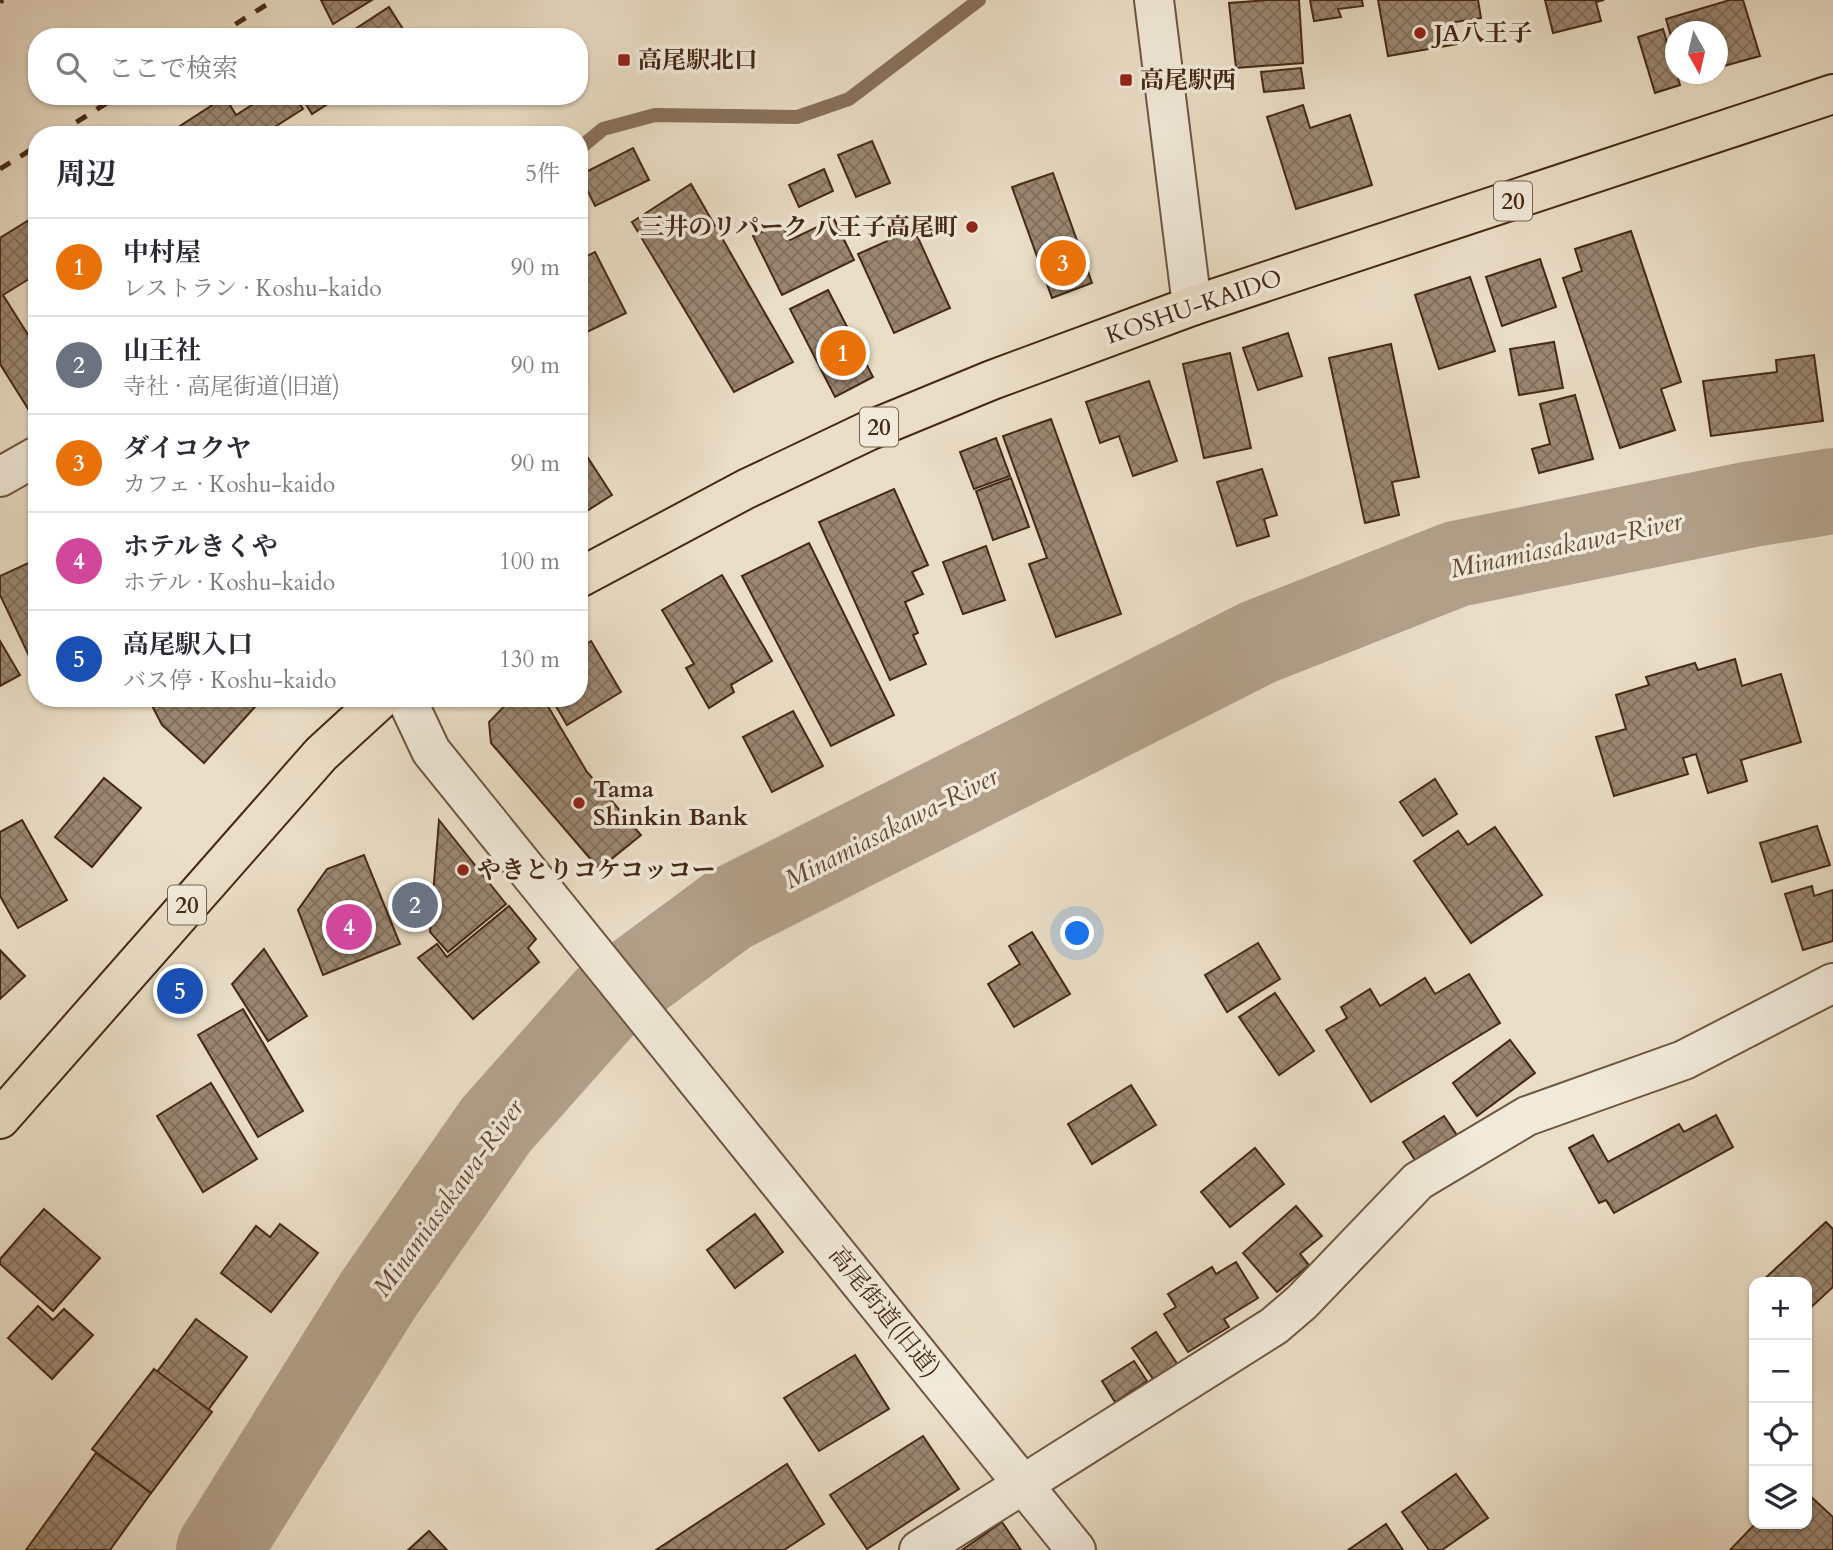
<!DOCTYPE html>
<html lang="ja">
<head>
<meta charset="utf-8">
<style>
  :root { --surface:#fff; --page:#f2f2f3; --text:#2b2b33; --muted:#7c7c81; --line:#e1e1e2; --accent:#8f2418 }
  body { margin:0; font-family:Cardo,"Noto Serif JP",serif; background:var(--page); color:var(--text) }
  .controls { position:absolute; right:21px; bottom:21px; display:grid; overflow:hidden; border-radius:14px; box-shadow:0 2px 5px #0004 }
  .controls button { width:63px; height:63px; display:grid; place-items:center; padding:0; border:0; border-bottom:2px solid var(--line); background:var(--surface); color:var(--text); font:35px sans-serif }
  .compass { position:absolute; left:1665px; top:21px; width:63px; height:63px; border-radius:50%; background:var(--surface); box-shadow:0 2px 5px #0004; rotate:172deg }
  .you { position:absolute; left:1078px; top:934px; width:24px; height:24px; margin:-18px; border:5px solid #fff; border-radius:50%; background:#1a73e8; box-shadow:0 0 0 10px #1a73e833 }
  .badge { display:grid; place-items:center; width:46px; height:46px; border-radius:50%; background:var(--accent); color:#fff; font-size:23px; font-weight:700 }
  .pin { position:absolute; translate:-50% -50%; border:4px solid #fff; box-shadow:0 2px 7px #0006 }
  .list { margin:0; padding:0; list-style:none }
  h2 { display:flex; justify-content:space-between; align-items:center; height:91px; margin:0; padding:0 28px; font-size:30px }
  h2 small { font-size:23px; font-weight:400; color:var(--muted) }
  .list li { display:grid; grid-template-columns:46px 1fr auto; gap:21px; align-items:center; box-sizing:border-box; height:98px; padding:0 28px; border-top:2px solid var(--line) }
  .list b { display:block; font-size:26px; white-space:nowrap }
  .list p { margin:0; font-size:23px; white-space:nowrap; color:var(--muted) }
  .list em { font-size:23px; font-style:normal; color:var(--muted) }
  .icon { flex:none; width:38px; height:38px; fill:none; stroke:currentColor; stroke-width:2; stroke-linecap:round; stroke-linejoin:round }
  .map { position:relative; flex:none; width:1833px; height:1550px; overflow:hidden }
  .search { position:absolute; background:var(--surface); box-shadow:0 2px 5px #0004; left:28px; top:28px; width:560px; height:77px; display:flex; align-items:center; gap:18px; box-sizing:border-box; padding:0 24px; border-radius:28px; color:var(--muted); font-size:26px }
  .panel { position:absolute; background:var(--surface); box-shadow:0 2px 5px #0004; left:28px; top:126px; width:560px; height:581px; border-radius:28px }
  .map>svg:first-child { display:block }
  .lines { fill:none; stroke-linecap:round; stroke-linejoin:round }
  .stream { stroke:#87705a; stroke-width:14 }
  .river { stroke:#b2a089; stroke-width:86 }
  .building { fill:url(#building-cross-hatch); stroke:#462914; stroke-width:2 }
  .minor-casing { stroke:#6f5640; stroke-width:42 }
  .tertiary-casing { stroke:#6f5640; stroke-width:42 }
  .trunk-casing { stroke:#462914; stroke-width:42 }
  .minor { stroke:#f1eada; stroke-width:38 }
  .tertiary { stroke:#f1eada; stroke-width:38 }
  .trunk { stroke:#eadec6; stroke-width:38 }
  .rail { stroke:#462914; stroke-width:5; stroke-dasharray:12 12; stroke-linecap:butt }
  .poi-dot { fill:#8f2418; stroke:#f1eada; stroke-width:2.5 }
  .labels { text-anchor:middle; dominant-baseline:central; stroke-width:7; stroke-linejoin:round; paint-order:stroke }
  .shield { fill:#f1eada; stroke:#79634f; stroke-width:2 }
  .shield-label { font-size:23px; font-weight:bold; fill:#462914 }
  .poi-label { font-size:24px; font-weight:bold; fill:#462914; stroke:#f1eada; text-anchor:start }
  .street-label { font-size:24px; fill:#462914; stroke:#f1eada }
  .water-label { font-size:26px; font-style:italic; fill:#664d37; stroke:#f1eada }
</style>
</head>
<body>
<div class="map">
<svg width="1833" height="1550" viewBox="0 0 1833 1550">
  <defs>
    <pattern id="building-cross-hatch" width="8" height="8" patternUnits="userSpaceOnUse" patternTransform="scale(1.75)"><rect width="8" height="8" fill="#9b8771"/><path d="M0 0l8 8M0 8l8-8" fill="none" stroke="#806e5c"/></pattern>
  </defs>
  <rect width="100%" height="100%" fill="#eadec6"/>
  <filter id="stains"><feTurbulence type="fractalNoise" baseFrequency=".00286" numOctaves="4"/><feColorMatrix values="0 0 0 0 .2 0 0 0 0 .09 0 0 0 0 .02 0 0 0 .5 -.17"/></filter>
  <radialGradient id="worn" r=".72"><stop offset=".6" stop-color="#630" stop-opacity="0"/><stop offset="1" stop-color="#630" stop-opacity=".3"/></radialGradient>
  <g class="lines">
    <path class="stream" d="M579,149L603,129L655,115L797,117L849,99L979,0"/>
    <path class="river" d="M219,1550L378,1295L496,1125L608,999L728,910L1259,642L1456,564L1752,504L1833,491"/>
  </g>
  <g class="building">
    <path d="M321,0H372L333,24Z"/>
    <path d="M1269,0H1299L1303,63L1236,68L1229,3Z"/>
    <path d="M1310,0H1362L1363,6L1338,9L1341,17L1314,21Z"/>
    <path d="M1378,0H1478L1481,18L1455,22L1458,44L1388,56Z"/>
    <path d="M1545,0H1604L1596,2L1601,21L1553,33Z"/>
    <path d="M1730,0H1743L1760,56L1717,68V32H1675V50L1666,19Z"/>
    <path d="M389,7L408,37H343Z"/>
    <path d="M1663,29L1680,85L1655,93L1638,37Z"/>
    <path d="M1301,68L1304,88L1264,92L1261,72Z"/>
    <path d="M266,96H295L303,109L262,135H166L225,97L236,115Z"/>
    <path d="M301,96H340L312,114Z"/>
    <path d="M1303,105L1310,128L1350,115L1372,185L1296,209L1267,117Z"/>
    <path d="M872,141L890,183L856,197L838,155Z"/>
    <path d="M633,148L649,180L595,206L580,175Z"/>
    <path d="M824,169L833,191L799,207L789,185Z"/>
    <path d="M1053,173L1092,283L1052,298L1012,187Z"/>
    <path d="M691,184L793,362L734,392L632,222Z"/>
    <path d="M37,215V274L3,295L37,349V408L30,412L0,364V238Z"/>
    <path d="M834,219L854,260L782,295L753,236L781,223L790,240Z"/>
    <path d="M914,229L950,308L894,333L858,254Z"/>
    <path d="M1631,231L1681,382L1661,389L1675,430L1620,448L1563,278L1582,271L1575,249Z"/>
    <path d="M595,252L626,313L579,336V260Z"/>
    <path d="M1540,259L1556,307L1502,326L1486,277Z"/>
    <path d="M1470,277L1495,351L1439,369L1415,295Z"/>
    <path d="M828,290L873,377L835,397L790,309Z"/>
    <path d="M1288,333L1302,376L1258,390L1243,348Z"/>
    <path d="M1554,342L1563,388L1519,395L1510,349Z"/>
    <path d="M1391,344L1419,477L1392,482L1399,515L1365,523L1329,358Z"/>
    <path d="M1230,353L1251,448L1204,458L1183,364Z"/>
    <path d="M1814,355L1823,421L1711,436L1703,381L1777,372L1776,360Z"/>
    <path d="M1149,381L1177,461L1133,476L1119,436L1100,443L1086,402Z"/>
    <path d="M1575,395L1593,459L1539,473L1532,449L1550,444L1540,404Z"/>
    <path d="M1051,419L1121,614L1056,637L1029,564L1047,558L1003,436Z"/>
    <path d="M996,438L1010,476L974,489L960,452Z"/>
    <path d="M579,444L612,495L579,516Z"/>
    <path d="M1262,469L1277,515L1264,519L1269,536L1237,546L1217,482Z"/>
    <path d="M1011,478L1029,527L993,540L976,491Z"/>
    <path d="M894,489L928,565L912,572L923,594L905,602L918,633L913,635L926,664L890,680L819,522Z"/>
    <path d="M809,543L894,715L831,746L742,576Z"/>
    <path d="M986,546L1005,600L963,614L943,562Z"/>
    <path d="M37,559V658L31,660L0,595V576Z"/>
    <path d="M722,575L772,661L731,685L734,692L709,708L686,668L694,664L662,610Z"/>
    <path d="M0,641L20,675L0,686Z"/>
    <path d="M591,641L621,692L567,725L551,698H579V648Z"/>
    <path d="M1735,659L1742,686L1781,674L1801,742L1741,760L1747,781L1708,793L1696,754L1683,758L1688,774L1614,796L1596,737L1626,729L1616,695L1649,685L1646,677L1695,663L1698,670Z"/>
    <path d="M148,698H263L204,763L162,725Z"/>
    <path d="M512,698H543L587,772L641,835L599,869L491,743L489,722Z"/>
    <path d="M793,711L823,766L772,792L743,737Z"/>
    <path d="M104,778L141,808L92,867L55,837Z"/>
    <path d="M1435,779L1457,814L1423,836L1400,802Z"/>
    <path d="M22,820L67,900L18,928L0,896V832Z"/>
    <path d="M439,820L506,904L448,952L430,932Z"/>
    <path d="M1817,826L1830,865L1772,882L1760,843Z"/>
    <path d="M1495,827L1542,895L1471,943L1414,861L1458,831L1468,845Z"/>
    <path d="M364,855L400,944L323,975L298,910L327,869Z"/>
    <path d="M1812,886L1814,896L1833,890V941L1803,950L1785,894Z"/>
    <path d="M509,906L536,939L528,948L539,962L473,1019L418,958L437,944L447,957Z"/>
    <path d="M1032,932L1070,994L1014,1027L988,984L1020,964L1009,946Z"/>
    <path d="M1258,943L1280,979L1227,1012L1205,975Z"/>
    <path d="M264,949L307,1016L268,1041L232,984Z"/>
    <path d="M0,950L25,976L0,999Z"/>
    <path d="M1469,974L1500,1023L1371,1102L1326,1030L1347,1018L1341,1007L1370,989L1380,1006L1425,978L1435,994Z"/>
    <path d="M1275,993L1314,1051L1279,1075L1239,1017Z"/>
    <path d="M243,1009L303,1111L258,1137L198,1035Z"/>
    <path d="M1510,1040L1535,1073L1477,1116L1453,1083Z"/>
    <path d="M211,1083L257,1159L203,1192L157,1116Z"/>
    <path d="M1131,1085L1156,1125L1092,1164L1068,1124Z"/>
    <path d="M1716,1115L1733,1147L1614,1213L1606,1200L1599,1203L1569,1148L1593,1135L1608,1162L1679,1124L1684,1132Z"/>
    <path d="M1444,1116L1461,1141L1419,1166L1403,1142Z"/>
    <path d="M1255,1148L1284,1184L1230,1227L1201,1192Z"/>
    <path d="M1296,1206L1322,1236L1300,1254L1309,1265L1277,1292L1243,1253Z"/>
    <path d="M44,1209L100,1258L53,1311L0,1264V1259Z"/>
    <path d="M755,1214L783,1252L735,1288L707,1250Z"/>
    <path d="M1826,1222L1833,1229V1287L1807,1311V1282H1761Z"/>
    <path d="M280,1224L318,1253L271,1312L221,1273L256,1226L270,1237Z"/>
    <path d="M1236,1262L1258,1298L1224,1319L1229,1327L1188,1352L1164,1314L1176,1307L1168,1294L1212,1267L1216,1274Z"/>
    <path d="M38,1306L53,1320L64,1309L93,1335L52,1379L8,1338Z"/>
    <path d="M196,1319L247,1357L208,1410L157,1372Z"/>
    <path d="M1156,1332L1178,1365L1153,1379L1132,1348Z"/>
    <path d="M855,1355L889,1409L819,1451L784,1398Z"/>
    <path d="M1134,1361L1147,1381L1115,1402L1102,1381Z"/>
    <path d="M154,1369L212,1412L151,1493L92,1449Z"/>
    <path d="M923,1436L959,1489L867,1549L830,1495Z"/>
    <path d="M96,1453L151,1493L110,1550H26Z"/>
    <path d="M787,1464L824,1524L784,1550H656Z"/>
    <path d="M1456,1474L1488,1518L1442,1550H1429L1402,1512Z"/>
    <path d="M1807,1493L1833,1517V1550H1730L1755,1524H1807Z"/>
    <path d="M1002,1522L1021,1550H962Z"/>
    <path d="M1386,1524L1403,1550H1348Z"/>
    <path d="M429,1531L447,1550H408Z"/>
  </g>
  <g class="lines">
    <defs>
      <g id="minor">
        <path d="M0,477L37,456"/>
        <path d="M919,1550L1274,1326L1302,1302L1418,1181L1527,1116L1684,1060L1833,983"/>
      </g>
      <g id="tertiary">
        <path d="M1154,0L1192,306"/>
        <path d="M406,698L431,751L1076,1550"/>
      </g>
      <g id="trunk">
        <path d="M579,578L746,489L868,431L992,380L1192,306L1833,94"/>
        <path d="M0,1119L321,754L382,698"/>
      </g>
    </defs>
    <use href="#minor" class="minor-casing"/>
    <use href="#tertiary" class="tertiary-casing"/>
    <use href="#trunk" class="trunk-casing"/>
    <use href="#minor" class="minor"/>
    <use href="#tertiary" class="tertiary"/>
    <use href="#trunk" class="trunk"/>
    <g class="rail">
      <path d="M0,2L3,0"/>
      <path d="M215,37L274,0"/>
      <path d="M56,135L118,96"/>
      <path d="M0,169L37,146"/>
    </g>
  </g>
  <g class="poi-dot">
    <circle cx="1420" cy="33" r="7"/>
    <rect x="617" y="53" width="14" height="14" rx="3.5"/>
    <rect x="1119" y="73" width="14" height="14" rx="3.5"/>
    <circle cx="972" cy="227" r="7"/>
    <circle cx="579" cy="803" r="7"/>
    <circle cx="463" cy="870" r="7"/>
  </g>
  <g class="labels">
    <g class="shield">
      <rect x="1494" y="181.5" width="38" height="39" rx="5"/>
      <rect x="860" y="407.5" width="38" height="39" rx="5"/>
      <rect x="168" y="885.5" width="38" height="39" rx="5"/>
    </g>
    <g class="shield-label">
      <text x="1513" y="201">20</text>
      <text x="879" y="427">20</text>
      <text x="187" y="905">20</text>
    </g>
    <g class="poi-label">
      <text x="1434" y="33">JA八王子</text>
      <text x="638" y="60">高尾駅北口</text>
      <text x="1140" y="80">高尾駅西</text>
      <text x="958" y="227" text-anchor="end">三井のリパーク 八王子高尾町</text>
      <text x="593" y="789">Tama<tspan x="593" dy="28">Shinkin Bank</tspan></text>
      <text x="477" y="870">やきとりコケコッコー</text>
    </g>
    <g class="street-label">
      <text transform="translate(1194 307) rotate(-19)">KOSHU-KAIDO</text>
      <text transform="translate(884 1312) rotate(51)">高尾街道(旧道)</text>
    </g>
    <g class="water-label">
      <text transform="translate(1566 545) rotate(-12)">Minamiasakawa-River</text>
      <text transform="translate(891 828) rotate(-27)">Minamiasakawa-River</text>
      <text transform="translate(448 1198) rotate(-54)">Minamiasakawa-River</text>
    </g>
  </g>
  <rect width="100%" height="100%" filter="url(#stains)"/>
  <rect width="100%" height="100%" fill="url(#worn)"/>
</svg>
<div class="controls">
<button>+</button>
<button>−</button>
<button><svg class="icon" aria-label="locate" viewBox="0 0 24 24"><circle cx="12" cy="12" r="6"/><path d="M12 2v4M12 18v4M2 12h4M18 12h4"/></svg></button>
<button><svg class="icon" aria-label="layers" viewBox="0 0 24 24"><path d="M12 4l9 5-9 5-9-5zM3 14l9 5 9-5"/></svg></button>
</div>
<svg class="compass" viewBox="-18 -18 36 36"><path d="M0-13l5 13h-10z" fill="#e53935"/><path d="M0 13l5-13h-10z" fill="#7c7c81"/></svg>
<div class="you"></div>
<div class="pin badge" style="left:843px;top:353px;background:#e8710a">1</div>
<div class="pin badge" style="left:415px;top:905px;background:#6b7280">2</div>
<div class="pin badge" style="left:1063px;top:263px;background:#e8710a">3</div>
<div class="pin badge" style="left:349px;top:927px;background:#d1479c">4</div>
<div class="pin badge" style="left:180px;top:991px;background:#1a4fb4">5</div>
<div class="search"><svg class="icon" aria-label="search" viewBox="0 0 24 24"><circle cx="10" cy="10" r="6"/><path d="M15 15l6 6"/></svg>ここで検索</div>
<section class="panel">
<h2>周辺<small>5件</small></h2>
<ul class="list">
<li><span class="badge" style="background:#e8710a">1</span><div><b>中村屋</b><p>レストラン · Koshu-kaido</p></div><em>90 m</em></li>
<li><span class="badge" style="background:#6b7280">2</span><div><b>山王社</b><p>寺社 · 高尾街道(旧道)</p></div><em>90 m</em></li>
<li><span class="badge" style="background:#e8710a">3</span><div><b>ダイコクヤ</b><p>カフェ · Koshu-kaido</p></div><em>90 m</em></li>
<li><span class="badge" style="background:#d1479c">4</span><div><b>ホテルきくや</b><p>ホテル · Koshu-kaido</p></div><em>100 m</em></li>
<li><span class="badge" style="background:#1a4fb4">5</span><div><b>高尾駅入口</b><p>バス停 · Koshu-kaido</p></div><em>130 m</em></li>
</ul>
</section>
</div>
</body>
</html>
